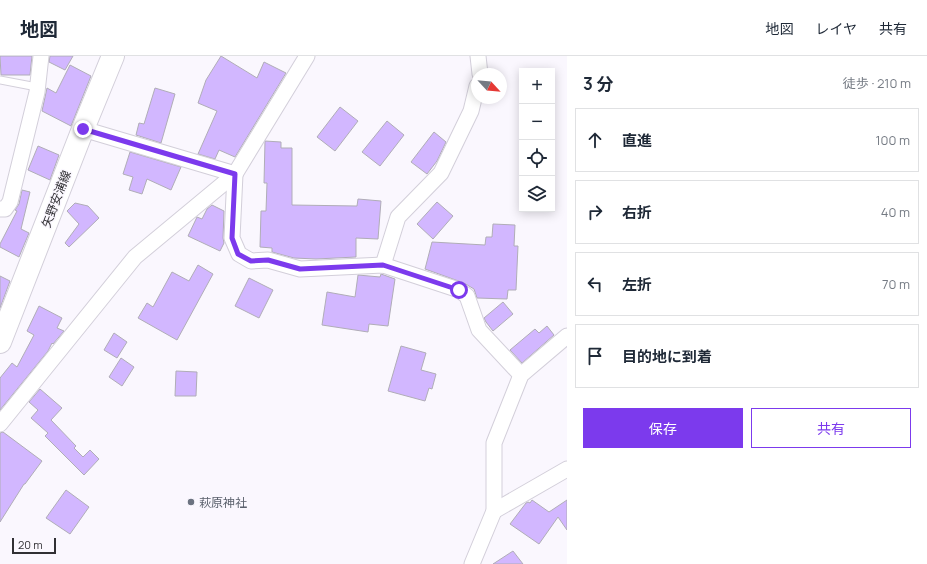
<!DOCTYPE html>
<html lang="ja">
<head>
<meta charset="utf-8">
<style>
  :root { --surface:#fff; --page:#f6f6f7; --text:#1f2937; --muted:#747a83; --line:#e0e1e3; --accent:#7c3aed }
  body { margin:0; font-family:Manrope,"Noto Sans JP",sans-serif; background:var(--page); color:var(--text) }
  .controls { position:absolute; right:12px; top:12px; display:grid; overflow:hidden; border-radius:0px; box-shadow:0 2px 10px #0003 }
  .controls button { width:36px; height:36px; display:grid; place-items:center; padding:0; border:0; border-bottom:1px solid var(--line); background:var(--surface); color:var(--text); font:20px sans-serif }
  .compass { position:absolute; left:471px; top:12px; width:36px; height:36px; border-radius:50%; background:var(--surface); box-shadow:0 2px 10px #0003; rotate:116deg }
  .scale { position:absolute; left:12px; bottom:10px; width:44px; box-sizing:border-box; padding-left:4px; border:2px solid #313034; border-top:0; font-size:11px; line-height:14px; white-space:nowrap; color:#313034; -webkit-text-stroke:3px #faf7fe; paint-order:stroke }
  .stop { position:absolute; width:12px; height:12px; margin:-9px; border:3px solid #7c3aed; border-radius:50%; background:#fff }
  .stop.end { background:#7c3aed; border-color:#fff; box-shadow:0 1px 4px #0008 }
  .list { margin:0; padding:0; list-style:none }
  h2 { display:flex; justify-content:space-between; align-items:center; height:52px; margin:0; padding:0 16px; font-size:17px }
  h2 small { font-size:13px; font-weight:400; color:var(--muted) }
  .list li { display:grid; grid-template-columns:26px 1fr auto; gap:12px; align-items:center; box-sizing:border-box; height:64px; margin:0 8px 8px; padding:0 8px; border:1px solid var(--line); border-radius:0px }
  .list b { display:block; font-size:15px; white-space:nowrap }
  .list em { font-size:13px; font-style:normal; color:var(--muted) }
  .actions { display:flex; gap:8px; padding:12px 16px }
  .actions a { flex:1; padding:9px 0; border:1px solid var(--accent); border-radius:0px; text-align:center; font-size:14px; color:var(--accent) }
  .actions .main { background:var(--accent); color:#fff }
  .icon { flex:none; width:22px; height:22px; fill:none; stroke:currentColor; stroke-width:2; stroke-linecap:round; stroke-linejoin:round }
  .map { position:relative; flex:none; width:567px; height:508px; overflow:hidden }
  header { display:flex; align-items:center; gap:24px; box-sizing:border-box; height:56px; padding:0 20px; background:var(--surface); border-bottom:1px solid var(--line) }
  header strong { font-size:19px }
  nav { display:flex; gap:22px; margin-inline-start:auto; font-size:14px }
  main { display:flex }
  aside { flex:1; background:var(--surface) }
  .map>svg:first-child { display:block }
  .building { fill:#d2b7ff; stroke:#b0adb7 }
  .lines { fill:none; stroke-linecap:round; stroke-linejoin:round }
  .service-casing { stroke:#d3cfda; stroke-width:9 }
  .minor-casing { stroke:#d3cfda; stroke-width:17 }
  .primary-casing { stroke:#d3cfda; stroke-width:24 }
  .service { stroke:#fff; stroke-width:7 }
  .minor { stroke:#fff; stroke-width:15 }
  .primary { stroke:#fff; stroke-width:22 }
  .route { stroke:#7c3aed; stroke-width:5 }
  .worship-dot { fill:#6b7280; stroke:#faf7fe; stroke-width:1.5 }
  .labels { text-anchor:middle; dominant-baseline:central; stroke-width:3; stroke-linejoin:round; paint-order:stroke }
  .street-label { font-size:12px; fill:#313034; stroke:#faf7fe }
  .worship-label { font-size:12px; fill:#5b616d; stroke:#faf7fe; text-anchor:start }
</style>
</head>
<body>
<header>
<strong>地図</strong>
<nav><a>地図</a><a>レイヤ</a><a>共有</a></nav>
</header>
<main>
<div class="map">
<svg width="567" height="508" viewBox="0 0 567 508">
  <rect width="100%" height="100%" fill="#faf7fe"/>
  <g class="building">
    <path d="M0,0H32L30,19H1Z"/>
    <path d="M50,0H73L65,14L49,6Z"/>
    <path d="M221,0L257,22L264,6L286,17L235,101L219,94L215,103L198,98L217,55L198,47L206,24Z"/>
    <path d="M70,9L91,20L71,70L42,55L47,32L56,37Z"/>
    <path d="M155,32L175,38L161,87L136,79L139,67L144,68Z"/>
    <path d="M340,51L358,65L335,95L317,81Z"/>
    <path d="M387,65L404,79L380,110L362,96Z"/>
    <path d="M434,76L446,86L437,105L427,118L411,106Z"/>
    <path d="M265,85L281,86V92H292V149L357,150L358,143L381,145L378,183L356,182V201L316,203L294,202L272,196V192L260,191L261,155H266L267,127H264Z"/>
    <path d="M38,90L59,99L50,124L28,114Z"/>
    <path d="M130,96L181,111L171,134L147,123L142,138L129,134L133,121L123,118Z"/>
    <path d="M22,134L30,136L21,173L29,177L19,201L0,191V188L17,155L15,154L19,148Z"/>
    <path d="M437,146L453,160L433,183L417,168Z"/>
    <path d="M75,147L88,150L99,162L69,191L65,187L79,168L67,155Z"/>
    <path d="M212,149L224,155L223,182L224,187L220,195L188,180L197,161L202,163L207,153Z"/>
    <path d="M493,168L515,169L514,190H518L516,234H508L507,243L477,242L474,233L464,227L425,213L432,186L485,189L486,181H492Z"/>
    <path d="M198,209L213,218L177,284L138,262L147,247L153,251L172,216L189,225Z"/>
    <path d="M381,218L395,223L388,270L369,268L368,276L322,269L327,236L355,241L358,219L380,221Z"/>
    <path d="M0,220L10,225L0,252Z"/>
    <path d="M249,222L273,234L259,262L235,250Z"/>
    <path d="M503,246L513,258L493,275L486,266L484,262Z"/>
    <path d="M39,250L62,262L57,272L64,275L53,288L52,287L48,295L0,354V322L12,307L17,311L34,279L27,275Z"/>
    <path d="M547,270L554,279L522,307L510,294L535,273L539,277Z"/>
    <path d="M114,277L127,286L117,302L104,294Z"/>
    <path d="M401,290L426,297L421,314L436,318L432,333L429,332L425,345L388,335Z"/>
    <path d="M121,302L134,311L122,330L109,321Z"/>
    <path d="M176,315L197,316L196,340H175Z"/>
    <path d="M40,333L62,352L51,364L76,390L74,392L83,401L90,394L99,403L84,419L45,380L48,377L31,362L38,354L29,346Z"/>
    <path d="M3,376L42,405L25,428H24L0,466V377Z"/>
    <path d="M66,434L89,451L70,478L46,462Z"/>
    <path d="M532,444L549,456L567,444V474L558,461L539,488L510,468L526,447L528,446L530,447Z"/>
    <path d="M513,495L523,508H493Z"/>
  </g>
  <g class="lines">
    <defs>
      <path id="service" d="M0,24L37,31"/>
      <g id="minor">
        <path d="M478,0L480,18"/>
        <path d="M83,73L235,118"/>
        <path d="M235,118L232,182L239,198L251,205L268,204L300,213L383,209L459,234L467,240L479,274L521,319"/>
        <path d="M0,153H5L10,146L37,36L41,0"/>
        <path d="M383,209L398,161L441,117L471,55L477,30"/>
        <path d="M0,368L135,201L235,118L307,0"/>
        <path d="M494,455L567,413"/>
        <path d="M472,508L494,455V387L521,319L567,280"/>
      </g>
      <path id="primary" d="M0,286L83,73L113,0"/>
    </defs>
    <use href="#service" class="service-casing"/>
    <use href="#minor" class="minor-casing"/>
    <use href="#primary" class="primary-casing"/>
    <use href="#service" class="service"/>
    <use href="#minor" class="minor"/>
    <use href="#primary" class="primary"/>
  </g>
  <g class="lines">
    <path class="route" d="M83,73L235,118L232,182L238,198L251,205L268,204L300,213L383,209L459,234"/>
  </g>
  <circle class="worship-dot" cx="191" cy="446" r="4"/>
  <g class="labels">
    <g class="street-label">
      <text transform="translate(56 143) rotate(-69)">矢野安浦線</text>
    </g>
    <g class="worship-label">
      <text x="199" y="446">萩原神社</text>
    </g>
  </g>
</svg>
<div class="controls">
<button>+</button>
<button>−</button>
<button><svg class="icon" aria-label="locate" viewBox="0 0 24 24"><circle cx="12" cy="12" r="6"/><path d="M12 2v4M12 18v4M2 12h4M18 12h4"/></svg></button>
<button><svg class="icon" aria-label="layers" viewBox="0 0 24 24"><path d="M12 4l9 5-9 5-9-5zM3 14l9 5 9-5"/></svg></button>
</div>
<svg class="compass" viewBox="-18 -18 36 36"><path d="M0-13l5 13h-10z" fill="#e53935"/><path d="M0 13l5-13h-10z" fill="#747a83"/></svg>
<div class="scale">20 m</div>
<div class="stop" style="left:459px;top:234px"></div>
<div class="stop end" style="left:83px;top:73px"></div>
</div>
<aside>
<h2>3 分<small>徒歩 · 210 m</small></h2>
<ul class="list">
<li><svg class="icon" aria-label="ahead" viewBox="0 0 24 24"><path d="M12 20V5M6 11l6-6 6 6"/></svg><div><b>直進</b></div><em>100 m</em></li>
<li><svg class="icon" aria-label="right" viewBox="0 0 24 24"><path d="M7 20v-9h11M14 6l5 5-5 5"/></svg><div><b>右折</b></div><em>40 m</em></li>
<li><svg class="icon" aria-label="left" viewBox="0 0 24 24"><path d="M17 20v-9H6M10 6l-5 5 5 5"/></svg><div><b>左折</b></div><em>70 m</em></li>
<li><svg class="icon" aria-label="arrive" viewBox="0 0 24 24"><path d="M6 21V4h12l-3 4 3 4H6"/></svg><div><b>目的地に到着</b></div></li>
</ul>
<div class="actions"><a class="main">保存</a><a>共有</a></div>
</aside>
</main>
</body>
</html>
